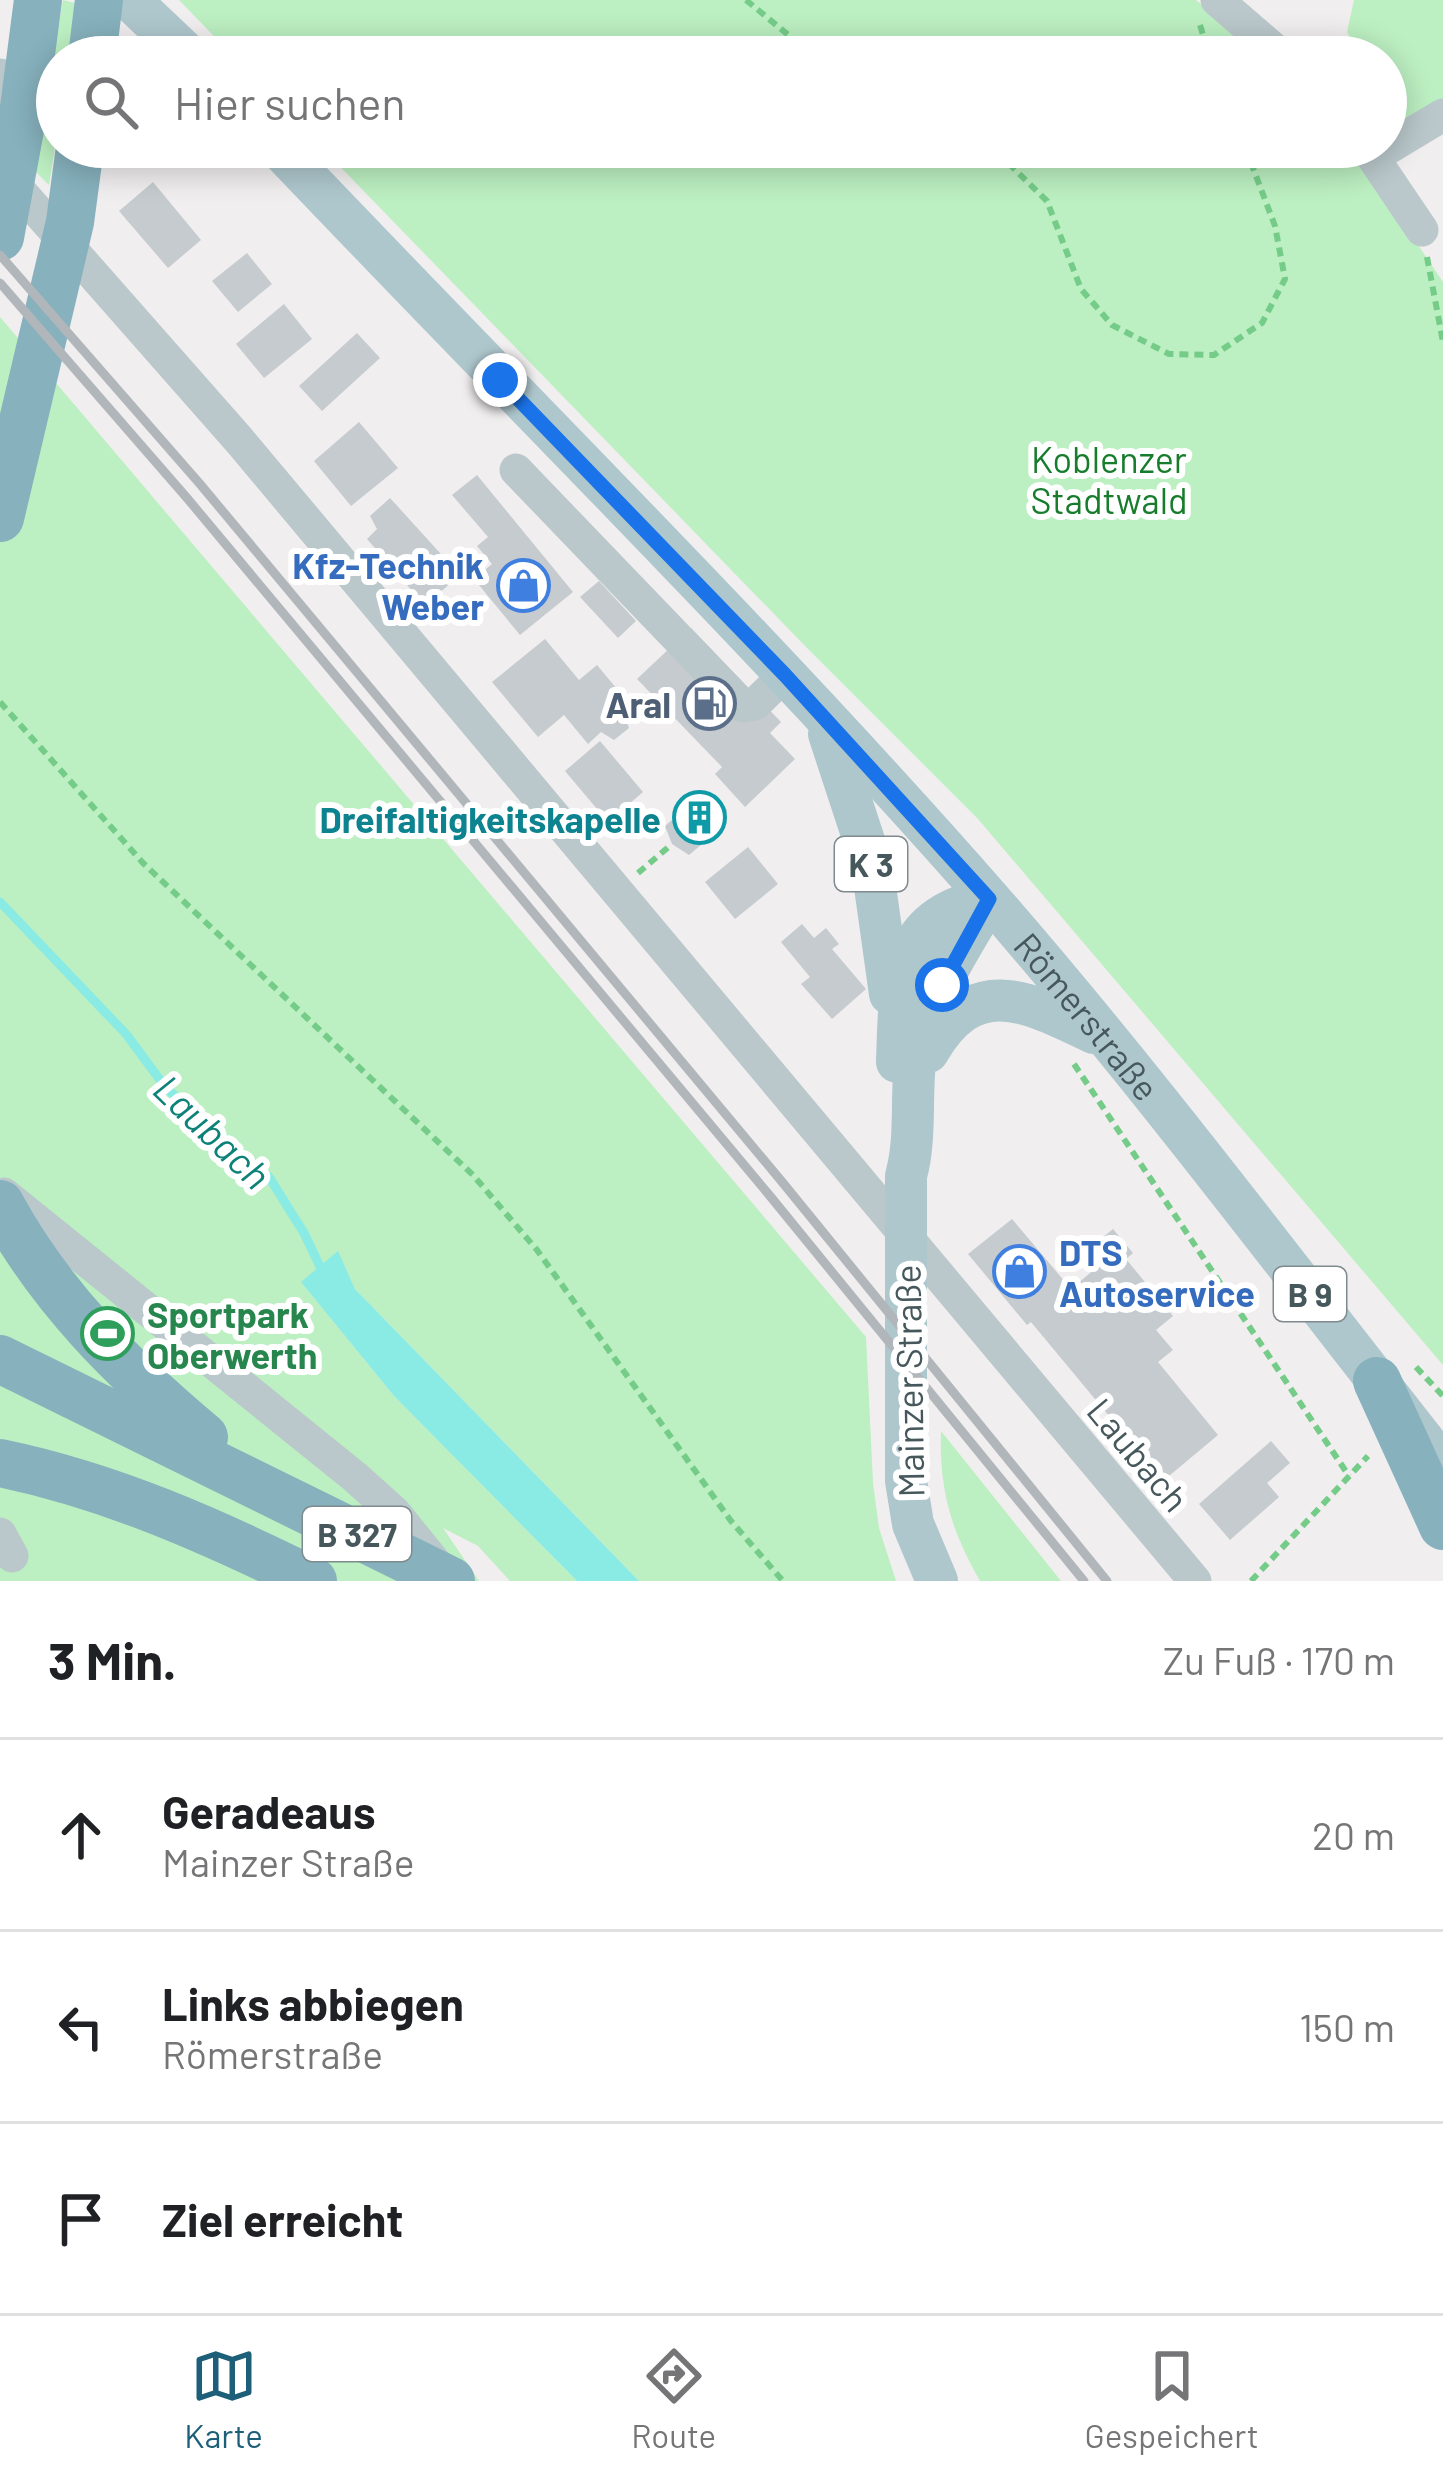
<!DOCTYPE html>
<html lang="de">
<head>
<meta charset="utf-8">
<style>
  :root { --surface:#fff; --page:#f2f2f2; --text:#202124; --muted:#757577; --line:#e0e0e0; --accent:#1d5e78 }
  body { margin:0; font-family:Barlow,sans-serif; background:var(--page); color:var(--text) }
  .stop { position:absolute; width:36px; height:36px; margin:-27px; border:9px solid #1a73e8; border-radius:50%; background:#fff }
  .stop.end { background:#1a73e8; border-color:#fff; box-shadow:0 3px 12px #0008 }
  .list { margin:0; padding:0; list-style:none }
  h2 { display:flex; justify-content:space-between; align-items:center; height:156px; margin:0; padding:0 48px; font-size:51px }
  h2 small { font-size:39px; font-weight:400; color:var(--muted) }
  .list li { display:grid; grid-template-columns:78px 1fr auto; gap:36px; align-items:center; box-sizing:border-box; height:192px; padding:0 48px; border-top:3px solid var(--line) }
  .list b { display:block; font-size:45px; white-space:nowrap }
  .list p { margin:0; font-size:39px; white-space:nowrap; color:var(--muted) }
  .list em { font-size:39px; font-style:normal; color:var(--muted) }
  .icon { flex:none; width:66px; height:66px; fill:none; stroke:currentColor; stroke-width:2; stroke-linecap:round; stroke-linejoin:round }
  .map { position:relative; flex:none; width:1443px; height:1581px; overflow:hidden }
  .search { position:absolute; background:var(--surface); box-shadow:0 6px 30px #0003; left:36px; right:36px; top:36px; height:132px; display:flex; align-items:center; gap:30px; box-sizing:border-box; padding:0 42px; border-radius:66px; color:var(--muted); font-size:45px }
  .sheet { height:732px; background:var(--surface) }
  nav { display:flex; justify-content:space-around; align-items:center; box-sizing:border-box; height:168px; border-top:3px solid var(--line); background:var(--surface); font-size:33px; color:var(--muted) }
  nav a { display:grid; justify-items:center; gap:6px }
  nav .on { color:var(--accent) }
  .map>svg:first-child { display:block }
  .green { fill:#bcefc1 }
  .water { fill:#89ebe4 }
  .lines { fill:none; stroke-linecap:round; stroke-linejoin:round }
  .stream { stroke:#89ebe4; stroke-width:9 }
  .building { fill:#c5cbce }
  .path { stroke:#75cc88; stroke-width:6; stroke-dasharray:9 6; stroke-linecap:butt }
  .minor { stroke:#bac8cb; stroke-width:33 }
  .major { stroke:#aec7cd; stroke-width:42 }
  .highway { stroke:#86b1bd; stroke-width:48 }
  .rail { stroke:#b0b6b9; stroke-width:9 }
  .route { stroke:#1a73e8; stroke-width:15 }
  .labels { text-anchor:middle; dominant-baseline:central; stroke-width:12; stroke-linejoin:round; paint-order:stroke }
  .shield { fill:#fff; stroke:#7e8a8d; stroke-width:3 }
  .shield-label { font-size:33px; font-weight:bold; fill:#46585c }
  .park-label { font-size:36px; fill:#177d2d; stroke:#fff }
  .shop-label { font-size:36px; font-weight:bold; fill:#366cbe; stroke:#fff; text-anchor:end }
  .service-label { font-size:36px; font-weight:bold; fill:#4e5e75; stroke:#fff; text-anchor:end }
  .culture-label { font-size:36px; font-weight:bold; fill:#0d838f; stroke:#fff; text-anchor:end }
  .street-label { font-size:36px; fill:#46585c; stroke:#fff }
  .leisure-label { font-size:36px; font-weight:bold; fill:#27864d; stroke:#fff; text-anchor:start }
  .water-label { font-size:39px; font-style:italic; fill:#0e8279; stroke:#fff }
</style>
</head>
<body>
<div class="map">
<svg width="1443" height="1581" viewBox="0 0 1443 1581">
  <rect width="100%" height="100%" fill="#f1eeef"/>
  <g class="green">
    <path d="M63,0L75,3L69,57H57V134L49,185L35,171Z"/>
    <path d="M179,0H1196L1265,57H234Z"/>
    <path d="M1354,0H1443V108L1403,133L1386,103V57H1361L1347,32Z"/>
    <path d="M321,147H1352L1443,282V1365L978,819L807,648Z"/>
    <path d="M0,317L866,1337L873,1483L879,1528L896,1581H639L355,1289L338,1252L302,1283L394,1396L577,1581H510L478,1546L443,1528L479,1581H0Z"/>
    <path d="M941,1431L1061,1581H980C951,1530 939,1490 941,1431Z"/>
  </g>
  <path class="water" d="M338,1251L355,1289L639,1581H577L394,1396L301,1282Z"/>
  <g class="lines">
    <path class="stream" d="M0,902L126,1034L166,1088L269,1177L304,1233L324,1275"/>
  </g>
  <g class="building">
    <path d="M153,182L201,240L168,268L119,211Z"/>
    <path d="M247,253L272,284L238,312L212,281Z"/>
    <path d="M284,304L312,339L264,378L236,344Z"/>
    <path d="M357,333L380,358L322,411L299,386Z"/>
    <path d="M359,422L398,468L351,506L314,461Z"/>
    <path d="M477,475L573,592L520,635L474,579L492,564L477,546L488,537L452,495Z"/>
    <path d="M390,498L460,575L430,601L428,608L420,605V600L367,539L377,529L370,516Z"/>
    <path d="M599,581L636,621L618,638L580,597Z"/>
    <path d="M691,628L781,722L770,733L795,759L745,807L715,774L722,767L637,679Z"/>
    <path d="M545,639L579,680L597,665L632,707L624,714L629,728L614,740L601,732L588,744L564,715L538,737L492,682Z"/>
    <path d="M600,741L643,792L608,822L565,771Z"/>
    <path d="M717,796L727,810L722,827L689,855L672,844L665,826L698,798Z"/>
    <path d="M748,847L778,884L735,919L705,882Z"/>
    <path d="M802,924L814,938L826,928L839,944L832,949L866,989L832,1019L801,984L810,977L781,942Z"/>
    <path d="M1012,1219L1071,1289L1102,1263L1090,1248L1113,1229L1133,1253L1126,1259L1173,1316L1156,1330L1173,1350L1158,1362L1218,1435L1163,1481L1031,1322L1027,1325L968,1254Z"/>
    <path d="M1271,1441L1290,1463L1267,1483L1279,1497L1230,1540L1199,1504Z"/>
  </g>
  <g class="lines">
    <g class="path">
      <path d="M746,0L815,57"/>
      <path d="M1200,25L1210,57"/>
      <path d="M984,147L998,153L1047,201L1081,289L1112,325L1169,354L1214,355L1262,323L1285,279L1275,226L1245,147"/>
      <path d="M1427,257L1443,342"/>
      <path d="M0,702L143,863L473,1175L537,1250L731,1521L783,1581"/>
      <path d="M638,873L672,844"/>
      <path d="M1074,1064L1349,1476"/>
      <path d="M1416,1367L1443,1396"/>
      <path d="M1251,1581L1368,1456"/>
    </g>
    <g class="minor">
      <path d="M1217,0L1283,57"/>
      <path d="M0,75L4,109L0,119"/>
      <path d="M1366,147L1422,230"/>
      <path d="M1373,157L1443,115"/>
      <path d="M3,172L239,440L1195,1581"/>
      <path d="M516,470L743,706L755,704L785,675"/>
      <path d="M4,1194L355,1477L394,1512L445,1575"/>
      <path d="M0,1534L12,1556"/>
    </g>
    <g class="major">
      <path d="M130,0L190,57"/>
      <path id="s1" d="M278,147C515,397 762,639 989,898C1148,1080 1293,1275 1443,1465"/>
      <path d="M829,734L872,865L890,994"/>
      <path d="M928,1052C974,972 1027,1001 1094,1033"/>
      <path d="M897,1062C900,983 895,915 989,899"/>
      <path d="M937,1581L913,1524L906,1481V1176C917,1136 910,1094 916,1053C926,998 962,946 989,899"/>
    </g>
    <g class="highway">
      <path d="M92,57L99,0"/>
      <path d="M0,237L24,108L38,0"/>
      <path d="M0,518L70,222L80,147"/>
      <path d="M0,1204C51,1298 123,1369 204,1437"/>
      <path d="M0,1359L451,1581"/>
      <path d="M1377,1381L1443,1526"/>
      <path d="M0,1463C111,1486 212,1531 313,1581"/>
    </g>
    <g class="rail">
      <path d="M0,255L200,484L783,1183L1107,1581"/>
      <path d="M0,283L187,498L770,1196L1084,1581"/>
    </g>
  </g>
  <g class="lines">
    <path class="route" d="M500,380L785,675L989,899L942,985"/>
  </g>
  <defs>
    <symbol id="shop-ring" viewBox="-11 -11 22 22"><circle r="9.5" fill="#fff" stroke="#3f7fe0" stroke-width="1.5"/><path d="M-5-2.5h2.3a2.7 3.5 0 0 1 5.4 0H5L5.5 6h-11ZM-1.5-2.5h3a1.5 2.3 0 0 0-3 0Z" fill="#3f7fe0"/></symbol>
    <symbol id="fuel-ring" viewBox="-11 -11 22 22"><circle r="9.5" fill="#fff" stroke="#5c6f8a" stroke-width="1.5"/><path d="M-5.5-6h7V0h2V4h1.3V-2.5L3-4.5l.8-.8L6-3V5H2.5V1h-1V6h-7ZM-4.2-4.7v3.2H.2V-4.7Z" fill="#5c6f8a"/></symbol>
    <symbol id="building-ring" viewBox="-11 -11 22 22"><circle r="9.5" fill="#fff" stroke="#0f9aa8" stroke-width="1.5"/><path d="M-4-6H4V6H1V3H-1V6H-4ZM-2.5-4.3h1.7v1.8h-1.7ZM.8-4.3h1.7v1.8H.8ZM-2.5-1h1.7V.8h-1.7ZM.8-1h1.7V.8H.8Z" fill="#0f9aa8"/></symbol>
    <symbol id="stadium-ring" viewBox="-11 -11 22 22"><circle r="9.5" fill="#fff" stroke="#2e9e5b" stroke-width="1.5"/><path d="M0-5a6.5 5 0 1 0 0 10a6.5 5 0 1 0 0-10ZM-3.5-1.8h7v3.6h-7Z" fill="#2e9e5b"/></symbol>
  </defs>
  <g fill-rule="evenodd">
    <use href="#shop-ring" x="494" y="556" width="59" height="59"/>
    <use href="#fuel-ring" x="680" y="674" width="59" height="59"/>
    <use href="#building-ring" x="670" y="788" width="59" height="59"/>
    <use href="#shop-ring" x="990" y="1242" width="59" height="59"/>
    <use href="#stadium-ring" x="78" y="1304" width="59" height="59"/>
  </g>
  <g class="labels">
    <g class="shield">
      <rect x="835" y="837" width="72" height="54" rx="9"/>
      <rect x="1274" y="1267" width="72" height="54" rx="9"/>
      <rect x="303" y="1507" width="108" height="54" rx="9"/>
    </g>
    <g class="shield-label">
      <text x="871" y="864">K 3</text>
      <text x="1310" y="1294">B 9</text>
      <text x="357" y="1534">B 327</text>
    </g>
    <g class="park-label">
      <text x="1109" y="458">Koblenzer<tspan x="1109" dy="41">Stadtwald</tspan></text>
    </g>
    <g class="shop-label">
      <text x="484" y="564">Kfz-Technik<tspan x="484" dy="41">Weber</tspan></text>
      <text x="1059" y="1251" text-anchor="start">DTS<tspan x="1059" dy="41">Autoservice</tspan></text>
    </g>
    <g class="service-label">
      <text x="671" y="703">Aral</text>
    </g>
    <g class="culture-label">
      <text x="661" y="818">Dreifaltigkeitskapelle</text>
    </g>
    <g class="street-label">
      <text stroke="none"><textPath href="#s1" startOffset="1188">Römerstraße</textPath></text>
      <text transform="translate(908 1381) rotate(-91)">Mainzer Straße</text>
      <text transform="translate(1139 1454) rotate(50)">Laubach</text>
    </g>
    <g class="leisure-label">
      <text x="147" y="1313">Sportpark<tspan x="147" dy="41">Oberwerth</tspan></text>
    </g>
    <g class="water-label">
      <text transform="translate(213 1131) rotate(44)">Laubach</text>
    </g>
  </g>
</svg>
<div class="stop" style="left:942px;top:985px"></div>
<div class="stop end" style="left:500px;top:380px"></div>
<div class="search"><svg class="icon" aria-label="search" viewBox="0 0 24 24"><circle cx="10" cy="10" r="6"/><path d="M15 15l6 6"/></svg>Hier suchen</div>
</div>
<section class="sheet">
<h2>3 Min.<small>Zu Fuß · 170 m</small></h2>
<ul class="list">
<li><svg class="icon" aria-label="ahead" viewBox="0 0 24 24"><path d="M12 20V5M6 11l6-6 6 6"/></svg><div><b>Geradeaus</b><p>Mainzer Straße</p></div><em>20 m</em></li>
<li><svg class="icon" aria-label="left" viewBox="0 0 24 24"><path d="M17 20v-9H6M10 6l-5 5 5 5"/></svg><div><b>Links abbiegen</b><p>Römerstraße</p></div><em>150 m</em></li>
<li><svg class="icon" aria-label="arrive" viewBox="0 0 24 24"><path d="M6 21V4h12l-3 4 3 4H6"/></svg><div><b>Ziel erreicht</b></div></li>
</ul>
</section>
<nav>
<a class="on"><svg class="icon" aria-label="map" viewBox="0 0 24 24"><path d="M3 6l6-2 6 2 6-2v14l-6 2-6-2-6 2zM9 4v14M15 6v14"/></svg>Karte</a>
<a><svg class="icon" aria-label="directions" viewBox="0 0 24 24"><path d="M12 3l9 9-9 9-9-9zM9 14v-3h6M13 9l2 2-2 2"/></svg>Route</a>
<a><svg class="icon" aria-label="saved" viewBox="0 0 24 24"><path d="M7 4h10v16l-5-4-5 4z"/></svg>Gespeichert</a>
</nav>
</body>
</html>
